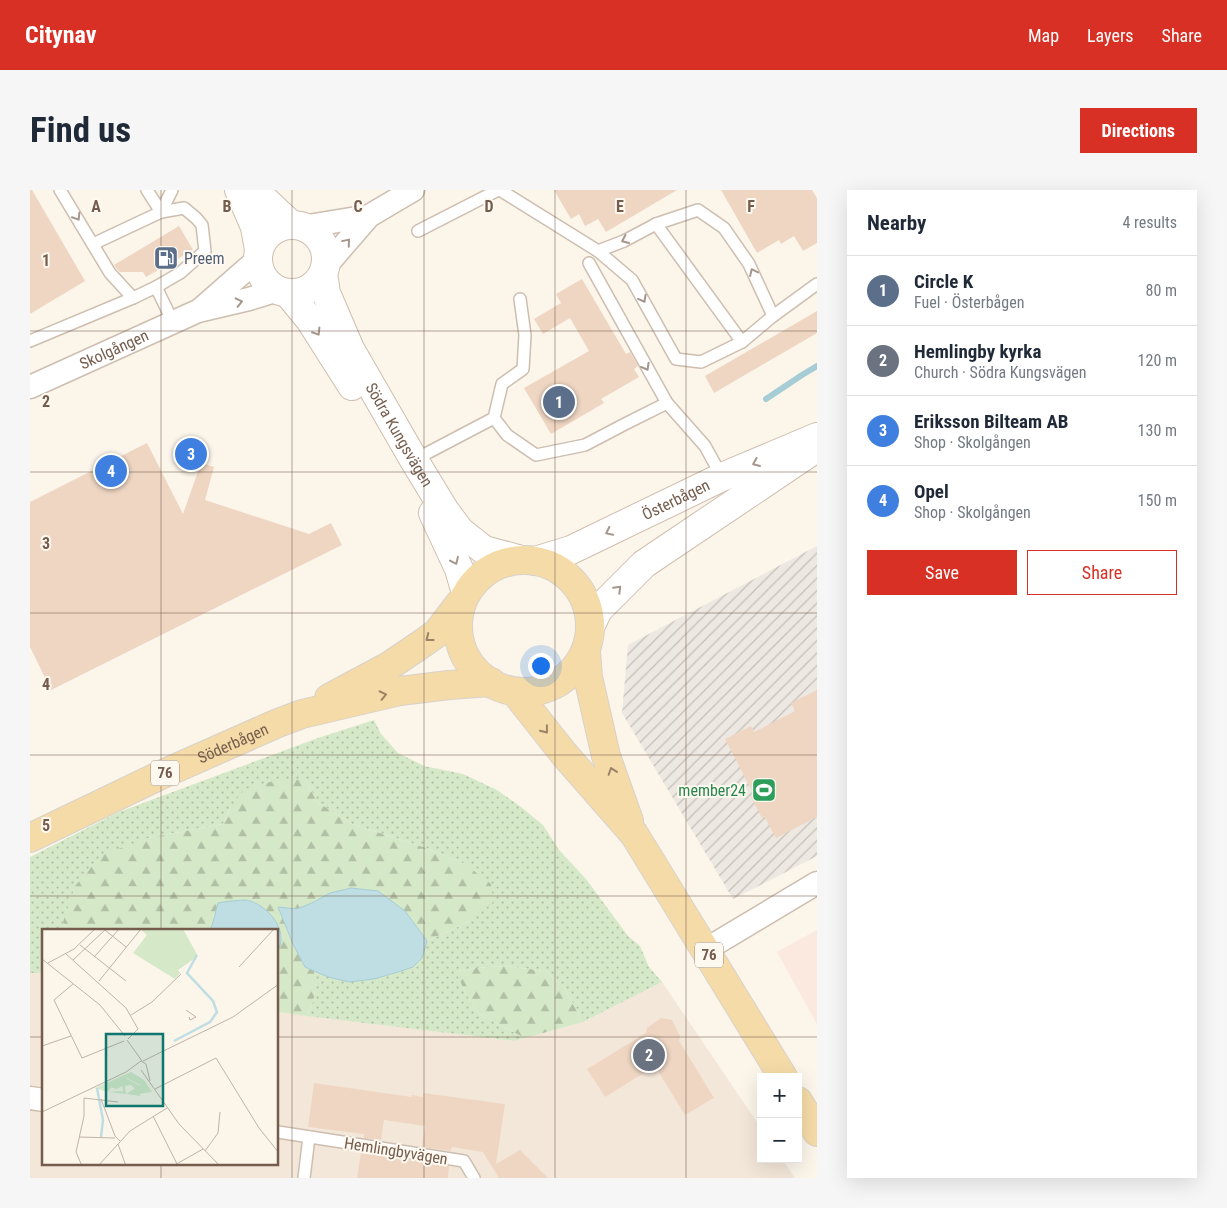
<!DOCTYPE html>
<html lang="en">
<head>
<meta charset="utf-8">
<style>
  :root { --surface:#fff; --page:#f6f6f7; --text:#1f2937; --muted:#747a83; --line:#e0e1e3; --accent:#d93025 }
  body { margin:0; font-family:"Roboto Condensed",sans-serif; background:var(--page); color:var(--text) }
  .controls { position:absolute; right:15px; bottom:15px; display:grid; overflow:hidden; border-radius:0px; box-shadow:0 5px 20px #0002 }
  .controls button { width:45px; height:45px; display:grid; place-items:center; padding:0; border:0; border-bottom:1px solid var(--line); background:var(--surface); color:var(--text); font:25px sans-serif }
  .you { position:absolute; left:510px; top:475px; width:18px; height:18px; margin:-12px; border:4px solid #fff; border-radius:50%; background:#1a73e8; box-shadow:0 0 0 8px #1a73e833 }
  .badge { display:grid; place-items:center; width:32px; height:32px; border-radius:50%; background:var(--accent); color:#fff; font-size:16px; font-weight:700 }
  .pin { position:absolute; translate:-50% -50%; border:2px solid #fff; box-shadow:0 1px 5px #0006 }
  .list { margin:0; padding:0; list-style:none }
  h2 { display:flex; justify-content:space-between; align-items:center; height:65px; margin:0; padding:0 20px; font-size:21px }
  h2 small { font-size:16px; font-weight:400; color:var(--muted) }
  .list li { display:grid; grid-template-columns:32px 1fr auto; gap:15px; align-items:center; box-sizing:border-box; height:70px; padding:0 20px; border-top:1px solid var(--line) }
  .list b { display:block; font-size:19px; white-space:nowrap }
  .list p { margin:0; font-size:16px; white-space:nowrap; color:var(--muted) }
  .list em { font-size:16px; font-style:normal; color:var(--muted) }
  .actions { display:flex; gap:10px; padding:15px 20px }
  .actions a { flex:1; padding:11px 0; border:1px solid var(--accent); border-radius:0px; text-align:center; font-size:18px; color:var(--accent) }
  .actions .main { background:var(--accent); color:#fff }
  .map { position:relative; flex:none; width:787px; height:988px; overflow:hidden; border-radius:0px }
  header { display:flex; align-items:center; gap:30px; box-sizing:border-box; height:70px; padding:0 25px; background:var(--accent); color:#fff }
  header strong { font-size:24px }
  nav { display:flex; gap:28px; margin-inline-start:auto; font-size:18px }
  .intro { display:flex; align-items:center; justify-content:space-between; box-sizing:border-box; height:120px; padding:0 30px }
  h1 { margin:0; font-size:35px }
  .button { padding:12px 22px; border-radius:0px; background:var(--accent); color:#fff; font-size:18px; font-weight:700 }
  main { display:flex; gap:30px; padding:0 30px }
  aside { flex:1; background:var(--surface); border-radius:0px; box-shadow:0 5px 20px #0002 }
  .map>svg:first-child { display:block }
  .residential { fill:#f3e7d9 }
  .commercial { fill:#fbe8df }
  .industrial { fill:url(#industrial-furrows) }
  .grass { fill:url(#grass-dots) }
  .forest { fill:url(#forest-firs) }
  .water { fill:#bfdee4; stroke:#a6ccd5 }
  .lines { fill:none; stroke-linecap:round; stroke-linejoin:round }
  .stream { stroke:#a6ccd5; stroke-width:6 }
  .building { fill:#efd6c3 }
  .lane-casing { stroke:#cdbeb0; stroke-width:14 }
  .street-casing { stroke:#cdbeb0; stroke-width:25 }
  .secondary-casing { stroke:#d0beae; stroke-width:30 }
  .primary-casing { stroke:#d8d2cd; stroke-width:30 }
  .lane { stroke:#fff; stroke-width:11 }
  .street { stroke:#fff; stroke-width:22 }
  .secondary { stroke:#fff; stroke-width:28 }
  .primary { stroke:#f5dba7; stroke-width:28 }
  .oneway { stroke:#a5968c }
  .oneway2 { stroke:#9b8369 }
  .grid { fill:none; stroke:#755d4e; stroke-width:1; stroke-opacity:0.55 }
  .labels { text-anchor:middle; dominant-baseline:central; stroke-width:4; stroke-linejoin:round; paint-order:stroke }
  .shield { fill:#fef9f0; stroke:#9e8c7f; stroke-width:1 }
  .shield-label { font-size:15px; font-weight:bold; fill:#755d4e }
  .service-label { font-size:16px; fill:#4e5e75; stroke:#fef9f0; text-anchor:start }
  .street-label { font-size:16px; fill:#755d4e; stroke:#fef9f0 }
  .leisure-label { font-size:16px; fill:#27864d; stroke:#fef9f0; text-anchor:end }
  .inset-river { fill:none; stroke:#bfdee4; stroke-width:2.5 }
  .inset-road { fill:none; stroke:#c1b3a7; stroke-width:1 }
  .view { fill:#0f766e; fill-opacity:0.15; stroke:#0f766e; stroke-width:2.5 }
  .inset-edge { fill:none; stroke:#755d4e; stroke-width:2.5 }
  .grid-label { font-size:16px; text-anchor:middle; font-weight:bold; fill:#755d4e; stroke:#fef9f0; stroke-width:4; stroke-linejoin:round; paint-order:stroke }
</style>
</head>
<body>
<header>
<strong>Citynav</strong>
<nav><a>Map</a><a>Layers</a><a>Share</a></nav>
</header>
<div class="intro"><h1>Find us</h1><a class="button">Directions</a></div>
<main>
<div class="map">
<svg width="787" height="988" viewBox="0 0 787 988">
  <defs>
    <pattern id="industrial-furrows" width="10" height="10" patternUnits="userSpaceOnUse" patternTransform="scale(1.25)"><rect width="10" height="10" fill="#ede8e2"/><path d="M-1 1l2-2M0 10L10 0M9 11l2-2" fill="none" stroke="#c5bfb9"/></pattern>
    <pattern id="grass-dots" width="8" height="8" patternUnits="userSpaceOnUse" patternTransform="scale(1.25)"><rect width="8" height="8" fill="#d5e9c9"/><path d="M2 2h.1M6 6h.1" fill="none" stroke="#b1c0a5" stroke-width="1.8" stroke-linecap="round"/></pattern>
    <pattern id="forest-firs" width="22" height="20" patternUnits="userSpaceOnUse" patternTransform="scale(1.25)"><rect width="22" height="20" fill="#d5e9c9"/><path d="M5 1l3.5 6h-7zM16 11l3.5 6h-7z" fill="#b1c0a5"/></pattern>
  </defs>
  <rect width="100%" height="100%" fill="#fbf5ea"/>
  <path class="residential" d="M0,783H14V974H248V822L484,851L553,832L632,792L731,938V969H752L765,988H0Z"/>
  <path class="commercial" d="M787,740V834L747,762Z"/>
  <path class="industrial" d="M787,356V666L703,709L592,523L598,455Z"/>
  <path class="grass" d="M344,530L351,544L368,563L394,576L433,584L467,600L491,617L513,635L529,660L556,689L598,746L610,756L619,777L632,792L553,832L535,799L516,781L474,776L446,778L427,782L435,802L449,824L495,848L484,851L277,826C285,809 287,800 284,781L298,787L392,768L397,751L440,731L435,674L396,658L322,634L287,612L276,590L201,616L193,634L118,648L33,732L38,740H14V783H0V667L89,622L288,548Z"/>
  <g class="forest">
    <path d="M250,589L276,590L287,612L322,634L396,658L435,674L461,694L463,712L440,731L397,751L375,721L300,703L284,712L267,719L248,717L263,754L275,776L284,781C287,800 285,809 277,826L248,822V760L252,747L249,736L240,724L229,715L219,711H200L184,724L183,735L180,740H38L33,732L45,696L72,665L118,648L193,634L201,616L215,599Z"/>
    <path d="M474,776L516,781L535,799L553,832L495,848L449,824L435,802L426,782L446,778Z"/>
  </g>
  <g class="water">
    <path d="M321,698L348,701L375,721L397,751L392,768L383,777L368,782L344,789L319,792L298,787L275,777L263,754L248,717L267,719L284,712L300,703Z"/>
    <path d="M200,711C207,711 214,709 220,711C239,717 259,741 248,760V740H180C184,732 185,722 188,713Z"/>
  </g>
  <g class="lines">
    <path class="stream" d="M736,209L772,185L787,176"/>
  </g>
  <g class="building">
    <path d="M0,0H2L55,91L0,124Z"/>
    <path d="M524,0H647L576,42L568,29L555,36L549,24L541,29Z"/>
    <path d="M691,0H782L787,8V53L773,61L764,46L751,54L749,50L727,63Z"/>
    <path d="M149,36L163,60L116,87L113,82H90L86,78L84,75Z"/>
    <path d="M552,89L596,164L600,162L608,176L604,179L609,187L571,209L574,213L521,244L494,198L559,161L540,128L513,144L504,129L531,113L526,104Z"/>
    <path d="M787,121V143L684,203L675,186Z"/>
    <path d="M117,253L153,324L171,273L184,277L175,310L279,344L301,333L312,355L21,500L0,457V312Z"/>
    <path d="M787,500V627L746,648L734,626L732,628L721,607L724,605L695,549L721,536L724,542L765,521L761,513Z"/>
    <path d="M631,828L642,830L650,846L649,851L684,908L655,925L625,876L575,907L557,879L616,843L617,838Z"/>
    <path d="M284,893L382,907V905L393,907V903L475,914L466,974L490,960L518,988H469L453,962L422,957L421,961L392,957L395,936L354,930L351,950L334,948V944L278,937Z"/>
    <path d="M331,963L419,976L418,988H327Z"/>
  </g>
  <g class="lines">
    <defs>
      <g id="lane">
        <path d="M30,0L80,83L103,108"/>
        <path d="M117,0L131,22L154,18L166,28L172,35L175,61L150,83L126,97"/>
        <path d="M470,0L568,61L602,90L646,169L671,172L712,152L743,126L787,94"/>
        <path d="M626,34L712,152"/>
        <path d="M388,41L468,0"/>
        <path d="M63,54L131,22L142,0"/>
        <path d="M568,61L594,51L626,34L668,20L694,38L719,74L743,126"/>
        <path d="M559,73L637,213L675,256L692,287"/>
        <path d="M490,109L495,145L493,179L472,194L464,228L477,245L506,265L555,255L595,234L637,213"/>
        <path d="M0,151L103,108L126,97L143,132"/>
        <path d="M384,270L464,228"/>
        <path d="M248,942L434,971L444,988"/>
        <path d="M274,988L279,947"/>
      </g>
      <g id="street">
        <path d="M272,37L339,26"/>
        <path d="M295,77L339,26L383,0"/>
        <path d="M171,119L228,69"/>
        <path id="s1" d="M0,197L168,121L219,109L248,100"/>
        <path d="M675,760L787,693"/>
        <path d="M0,908L14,910"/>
      </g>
      <g id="secondary">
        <path d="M209,0L225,37L229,60"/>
        <path d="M224,0L261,35"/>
        <circle cx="262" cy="69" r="34"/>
        <path id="s2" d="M293,83L296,103L320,159L384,270L415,321L430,341L454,360L488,369"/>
        <path d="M258,103L280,130L322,196"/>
        <path d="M403,323L429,379L436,403"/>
        <path id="s3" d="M505,371L541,360L692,287L787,247"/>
        <path d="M560,437L568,420L614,374L779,263"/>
      </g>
      <g id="primary">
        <circle cx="494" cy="436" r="66"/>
        <path d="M556,462L558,487L576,566L599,631"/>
        <path d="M485,502L534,564L604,644L753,887"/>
        <path d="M299,508L359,476L393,453L407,443L430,413"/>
        <path id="s4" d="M0,648L135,583L248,533L272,524L370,501L419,495L461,492"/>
        <path d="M768,911L787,942"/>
      </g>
    </defs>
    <use href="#lane" class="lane-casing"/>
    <use href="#street" class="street-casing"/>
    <use href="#secondary" class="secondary-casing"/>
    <use href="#primary" class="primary-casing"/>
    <use href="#lane" class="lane"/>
    <use href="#street" class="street"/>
    <use href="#secondary" class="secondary"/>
    <use href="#primary" class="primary"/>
  </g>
  <defs><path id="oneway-chevron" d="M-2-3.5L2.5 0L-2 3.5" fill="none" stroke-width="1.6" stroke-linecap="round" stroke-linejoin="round" transform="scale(1.25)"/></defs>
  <g class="oneway">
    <use href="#oneway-chevron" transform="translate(47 27) rotate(58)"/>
    <use href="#oneway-chevron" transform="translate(595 50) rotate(155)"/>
    <use href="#oneway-chevron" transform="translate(317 52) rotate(-50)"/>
    <use href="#oneway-chevron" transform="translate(723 82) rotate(-115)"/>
    <use href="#oneway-chevron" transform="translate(613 109) rotate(61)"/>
    <use href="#oneway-chevron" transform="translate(209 112) rotate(-13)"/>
    <use href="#oneway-chevron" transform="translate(287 142) rotate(58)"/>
    <use href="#oneway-chevron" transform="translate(616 177) rotate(61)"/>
    <use href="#oneway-chevron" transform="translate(726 273) rotate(157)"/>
    <use href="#oneway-chevron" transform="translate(579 342) rotate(154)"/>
    <use href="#oneway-chevron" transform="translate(425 371) rotate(65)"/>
    <use href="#oneway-chevron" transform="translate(588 399) rotate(-45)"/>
  </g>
  <g class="oneway2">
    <use href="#oneway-chevron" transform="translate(399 448) rotate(142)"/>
    <use href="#oneway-chevron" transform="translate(353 505) rotate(-13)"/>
    <use href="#oneway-chevron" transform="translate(515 540) rotate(52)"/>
    <use href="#oneway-chevron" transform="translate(582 581) rotate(-109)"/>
  </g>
  <path class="grid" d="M131,0V740M262,0V988M394,0V988M525,0V988M656,0V988M0,141H787M0,282H787M0,423H787M0,565H787M0,706H787M0,847H14M248,847H787M131,974V988"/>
  <defs>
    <symbol id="fuel-square" viewBox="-11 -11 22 22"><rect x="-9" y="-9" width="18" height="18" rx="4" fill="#5c6f8a" stroke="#fef9f0"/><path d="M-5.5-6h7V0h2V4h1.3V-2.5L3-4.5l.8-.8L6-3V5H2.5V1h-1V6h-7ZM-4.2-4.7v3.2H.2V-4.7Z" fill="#fff"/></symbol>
    <symbol id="stadium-square" viewBox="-11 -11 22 22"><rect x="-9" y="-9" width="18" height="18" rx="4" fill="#2e9e5b" stroke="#fef9f0"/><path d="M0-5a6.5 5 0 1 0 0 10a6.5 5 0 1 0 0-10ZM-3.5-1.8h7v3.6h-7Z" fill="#fff"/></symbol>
  </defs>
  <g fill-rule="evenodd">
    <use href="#fuel-square" x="122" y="54" width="28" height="28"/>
    <use href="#stadium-square" x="720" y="586" width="28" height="28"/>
  </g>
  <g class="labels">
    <g class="shield">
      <rect x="121" y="570.5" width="28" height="25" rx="4"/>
      <rect x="665" y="752.5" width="28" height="25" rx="4"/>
    </g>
    <g class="shield-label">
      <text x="135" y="583">76</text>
      <text x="679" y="765">76</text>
    </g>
    <g class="service-label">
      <text x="154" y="68">Preem</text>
    </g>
    <g class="street-label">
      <text stroke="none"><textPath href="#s1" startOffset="92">Skolgången</textPath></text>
      <text stroke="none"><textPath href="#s2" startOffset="180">Södra Kungsvägen</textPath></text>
      <text stroke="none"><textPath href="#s3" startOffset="154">Österbågen</textPath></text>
      <text stroke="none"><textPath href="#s4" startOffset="224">Söderbågen</textPath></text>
      <text transform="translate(366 961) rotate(9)">Hemlingbyvägen</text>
    </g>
    <g class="leisure-label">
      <text x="716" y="600">member24</text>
    </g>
  </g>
  <g transform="translate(12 739)">
    <rect width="236" height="236" fill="#fbf5ea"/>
    <path d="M89,143L102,151L110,163L97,165L99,167L84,165L98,156L85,149L73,152L66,163L53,159Z" fill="#d5e9c9"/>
    <path d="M82,148L98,157L93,160L89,156L83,157L84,165L66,163L81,162L80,157L75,160L67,158L69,153Z" fill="#d5e9c9"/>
    <path d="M98,0H141L156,27L136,41L138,44L133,50L91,24L105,6Z" fill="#d5e9c9"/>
    <path class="inset-river" d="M132,112L168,93L175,83L171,72L145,44L155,26M55,159L61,191L59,208"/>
    <path class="inset-road" d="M63,1L84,18M38,16L84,52M24,25L84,79L96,100L86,110M53,27L77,0M0,30L58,76L83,107M31,31L64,0M6,34L32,20L53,0M197,38L232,0M57,52L99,0M31,55L12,71L40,129L82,112M144,81L154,88L148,91L147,88M89,86L110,73L139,45M85,111L100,132M0,117L29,107M101,132L191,88L237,55M99,141L137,195L178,237M113,160L174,129L217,199L237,224M59,170L73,207L78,212M0,183L84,143L99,132L104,135L108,152M111,187L135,235M37,208L73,209M76,215L84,237M163,222L176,204L178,183M40,237L34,223L42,187V169L76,173M56,237L88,202L125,179M131,237L161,220"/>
    <path class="view" d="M64,105H121V177H64Z"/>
    <rect width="236" height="236" class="inset-edge"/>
  </g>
  <g class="grid-label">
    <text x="66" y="22">A</text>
    <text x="197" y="22">B</text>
    <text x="328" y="22">C</text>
    <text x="459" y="22">D</text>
    <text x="590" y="22">E</text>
    <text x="721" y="22">F</text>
    <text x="16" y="76">1</text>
    <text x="16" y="217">2</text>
    <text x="16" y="359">3</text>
    <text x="16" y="500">4</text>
    <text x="16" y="641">5</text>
  </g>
</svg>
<div class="controls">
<button>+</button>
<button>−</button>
</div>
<div class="you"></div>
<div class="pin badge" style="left:529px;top:212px;background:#5c6f8a">1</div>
<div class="pin badge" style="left:619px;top:865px;background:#6b7280">2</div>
<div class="pin badge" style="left:161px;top:264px;background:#3f7fe0">3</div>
<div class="pin badge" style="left:81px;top:281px;background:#3f7fe0">4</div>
</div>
<aside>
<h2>Nearby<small>4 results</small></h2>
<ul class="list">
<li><span class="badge" style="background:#5c6f8a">1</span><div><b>Circle K</b><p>Fuel · Österbågen</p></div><em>80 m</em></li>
<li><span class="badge" style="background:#6b7280">2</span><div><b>Hemlingby kyrka</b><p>Church · Södra Kungsvägen</p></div><em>120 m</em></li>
<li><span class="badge" style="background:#3f7fe0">3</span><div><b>Eriksson Bilteam AB</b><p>Shop · Skolgången</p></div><em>130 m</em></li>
<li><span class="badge" style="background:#3f7fe0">4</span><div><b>Opel</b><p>Shop · Skolgången</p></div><em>150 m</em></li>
</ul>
<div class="actions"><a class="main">Save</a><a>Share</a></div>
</aside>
</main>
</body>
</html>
